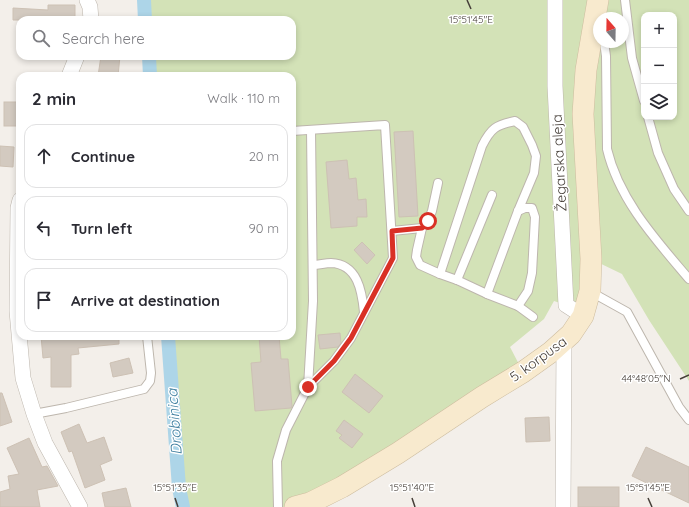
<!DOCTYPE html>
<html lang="en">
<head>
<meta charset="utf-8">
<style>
  :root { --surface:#fff; --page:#f2f2f3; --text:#2b2b33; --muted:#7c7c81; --line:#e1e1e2 }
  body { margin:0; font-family:Quicksand,sans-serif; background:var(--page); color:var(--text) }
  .controls { position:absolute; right:12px; top:12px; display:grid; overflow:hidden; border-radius:8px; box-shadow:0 2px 6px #0003 }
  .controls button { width:36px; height:36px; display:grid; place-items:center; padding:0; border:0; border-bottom:1px solid var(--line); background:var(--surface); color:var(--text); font:20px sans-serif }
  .compass { position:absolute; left:593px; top:12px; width:36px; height:36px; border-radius:50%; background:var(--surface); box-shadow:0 2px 6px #0003; rotate:340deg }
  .stop { position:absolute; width:12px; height:12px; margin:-9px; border:3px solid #d93025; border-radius:50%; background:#fff }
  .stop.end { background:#d93025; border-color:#fff; box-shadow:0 1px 4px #0008 }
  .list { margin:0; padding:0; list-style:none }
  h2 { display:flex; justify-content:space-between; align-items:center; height:52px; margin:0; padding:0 16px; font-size:17px }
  h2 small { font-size:13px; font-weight:400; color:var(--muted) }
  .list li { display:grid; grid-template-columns:26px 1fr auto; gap:12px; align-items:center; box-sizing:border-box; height:64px; margin:0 8px 8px; padding:0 8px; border:1px solid var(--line); border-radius:12px }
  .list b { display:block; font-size:15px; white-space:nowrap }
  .list em { font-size:13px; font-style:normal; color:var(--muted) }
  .icon { flex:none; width:22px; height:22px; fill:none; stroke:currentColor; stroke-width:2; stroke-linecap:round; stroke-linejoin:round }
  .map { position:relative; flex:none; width:689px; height:507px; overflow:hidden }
  .search { position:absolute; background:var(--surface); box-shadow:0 2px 6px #0003; left:16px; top:16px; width:280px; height:44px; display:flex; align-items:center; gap:10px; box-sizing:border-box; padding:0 14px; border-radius:12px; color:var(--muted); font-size:15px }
  .panel { position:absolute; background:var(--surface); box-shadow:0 2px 6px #0003; left:16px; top:72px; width:280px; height:268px; border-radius:12px }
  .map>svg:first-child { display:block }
  .green { fill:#d3e2b7; fill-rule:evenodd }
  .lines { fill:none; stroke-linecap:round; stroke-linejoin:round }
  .canal { stroke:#add5e8; stroke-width:14 }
  .building { fill:#d3cac0; stroke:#cdc1b4 }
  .lane-casing { stroke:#bdb6ad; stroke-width:10 }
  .street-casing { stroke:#bdb6ad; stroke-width:16 }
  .secondary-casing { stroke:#cdbc9f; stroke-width:22 }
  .lane { stroke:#fff; stroke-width:8 }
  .street { stroke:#fff; stroke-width:15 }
  .secondary { stroke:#f8eace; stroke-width:21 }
  .route { stroke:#d93025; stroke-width:5 }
  .ticks { fill:none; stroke:#463f39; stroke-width:1.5 }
  .labels { text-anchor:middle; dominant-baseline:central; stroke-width:3; stroke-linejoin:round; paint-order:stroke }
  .street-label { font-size:14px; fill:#463f39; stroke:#fff }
  .water-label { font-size:15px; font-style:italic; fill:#3d7d9e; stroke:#fff }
  .ticks-label { font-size:10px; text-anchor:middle; fill:#463f39; stroke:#fff; stroke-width:3; stroke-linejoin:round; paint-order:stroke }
</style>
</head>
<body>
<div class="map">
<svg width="689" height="507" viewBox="0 0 689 507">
  <rect width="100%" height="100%" fill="#f3efea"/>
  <path class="green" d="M144,0H689V381L649,320L622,274L591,259L583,316L566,305L554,301L544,319L510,347L523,372L295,507H183L179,488L168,336H292V76H150L149,56H292V20H145ZM644,15H674V117H644ZM599,18H623V42H599Z"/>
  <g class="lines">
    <g class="canal">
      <path d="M144,0L145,20"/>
      <path d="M149,56L150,76"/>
      <path d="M168,336L179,488L183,507"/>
    </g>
  </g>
  <g class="building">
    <path d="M48,5H75V20H13V8L48,10Z"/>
    <path d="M101,56H120L118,76H98Z"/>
    <rect x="4" y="102" width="16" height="24"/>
    <path d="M413,131L418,216L399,217L394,132Z"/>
    <path d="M0,146L14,147L13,167L0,166Z"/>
    <path d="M347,160L349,179L356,178L358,200L366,199L367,217H357V226L331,228L326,162Z"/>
    <path d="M362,242L375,255L367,264L354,250Z"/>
    <path d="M340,333L341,343L338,347L320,349L318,335Z"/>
    <path d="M41,336H119V344L78,348L79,354L71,355V387H51V357L43,358Z"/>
    <path d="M259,336H279L281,359H288L292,406L291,408L255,411L251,363L261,362Z"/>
    <path d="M129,358L133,373L113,377L110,363Z"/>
    <path d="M355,374L383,396L369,413L342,392Z"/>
    <path d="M0,393H2L12,422L0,426Z"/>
    <path d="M549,417L550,441L526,442L525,418Z"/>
    <path d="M344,420L363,434L352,448L339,438L342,435L336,431Z"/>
    <path d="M79,424L87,443L104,437L112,460L100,465L105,480L85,488L72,451L69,452L61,432Z"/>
    <path d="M29,438L42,467L47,466L58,486L37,490L40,507H0V492L10,489L8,476L19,474L7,448Z"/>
    <path d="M646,447L689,467V503L632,476Z"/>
    <rect x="578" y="487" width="41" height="20"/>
    <path d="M126,488L131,507H105L102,493Z"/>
  </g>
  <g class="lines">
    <defs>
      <g id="lane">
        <path d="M625,0L632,58L644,101"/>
        <path d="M604,42L606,56L607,149C619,200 656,240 689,279"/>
        <path d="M648,117L658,153L674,189L689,211"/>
        <path d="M438,183L432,211L428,221L422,228L417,250L416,257L420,265L440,274L457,280L487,294L518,306L533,317"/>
        <path d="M392,231L422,228"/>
        <path d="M313,265C319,265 325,263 331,263C358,264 362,292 364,312"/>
        <path d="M440,274L482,146C491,128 496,125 515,121L523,127L532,145L536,156L534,173L518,211L487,294"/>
        <path d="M457,280L492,195"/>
        <path d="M591,292L627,312L679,407L689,420"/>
        <path d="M518,306L528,291L532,273L535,217L532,208H525L518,211"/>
        <path d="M308,387L313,301L311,130"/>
        <path d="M34,414L66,408L144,389L150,381L151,373L147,336"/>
        <path d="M278,507L277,461L286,430L308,387L334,361L351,338L393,258L385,125L292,131"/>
      </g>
      <g id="street">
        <path d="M87,0L90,7L91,20"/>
        <path d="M555,0V86L566,305L583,316"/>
        <path d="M69,76L77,56"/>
        <path d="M20,200L18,208L17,311L23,378L34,414L45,443L80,507"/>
        <path d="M563,507L564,341"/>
      </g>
      <path id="secondary" d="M295,507L310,503L342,487L398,453L482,397L523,372L551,352L571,334L583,316L590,291L591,259L583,114L586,70L598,0"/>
    </defs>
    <use href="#lane" class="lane-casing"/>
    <use href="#street" class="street-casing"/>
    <use href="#secondary" class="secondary-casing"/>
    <use href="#lane" class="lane"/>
    <use href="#street" class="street"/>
    <use href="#secondary" class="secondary"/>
  </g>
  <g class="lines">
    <path class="route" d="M308,387L334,361L351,338L393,258L392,231L422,228L428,221"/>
  </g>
  <path class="ticks" d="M467,0L471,9M680,379L689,375M175,498L178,507M412,498L415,507M648,498L652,507"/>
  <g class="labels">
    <g class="street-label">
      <text transform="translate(559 163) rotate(-93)">Žegarska aleja</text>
      <text transform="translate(538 359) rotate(-36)">5. korpusa</text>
    </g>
    <g class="water-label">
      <text transform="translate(174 422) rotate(-94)">Drobinica</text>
    </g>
  </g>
  <g class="ticks-label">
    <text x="471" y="23">15°51'45"E</text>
    <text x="646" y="382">44°48'05"N</text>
    <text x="175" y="491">15°51'35"E</text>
    <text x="412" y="491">15°51'40"E</text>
    <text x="648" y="491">15°51'45"E</text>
  </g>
</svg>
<div class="controls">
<button>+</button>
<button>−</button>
<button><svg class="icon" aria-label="layers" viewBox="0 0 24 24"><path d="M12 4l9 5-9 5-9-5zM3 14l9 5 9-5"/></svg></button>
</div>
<svg class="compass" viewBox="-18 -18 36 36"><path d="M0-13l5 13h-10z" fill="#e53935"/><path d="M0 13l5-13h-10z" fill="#7c7c81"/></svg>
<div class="stop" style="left:428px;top:221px"></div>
<div class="stop end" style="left:308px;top:387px"></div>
<div class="search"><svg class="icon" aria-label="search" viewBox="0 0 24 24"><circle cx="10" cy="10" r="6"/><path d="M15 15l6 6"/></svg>Search here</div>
<section class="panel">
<h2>2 min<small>Walk · 110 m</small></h2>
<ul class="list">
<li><svg class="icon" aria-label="ahead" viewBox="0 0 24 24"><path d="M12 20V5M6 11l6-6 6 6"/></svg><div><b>Continue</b></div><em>20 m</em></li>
<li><svg class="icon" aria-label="left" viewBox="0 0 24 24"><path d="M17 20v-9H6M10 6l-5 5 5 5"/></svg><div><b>Turn left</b></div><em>90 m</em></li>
<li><svg class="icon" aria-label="arrive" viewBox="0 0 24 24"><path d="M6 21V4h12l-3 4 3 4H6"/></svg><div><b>Arrive at destination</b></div></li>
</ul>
</section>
</div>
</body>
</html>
